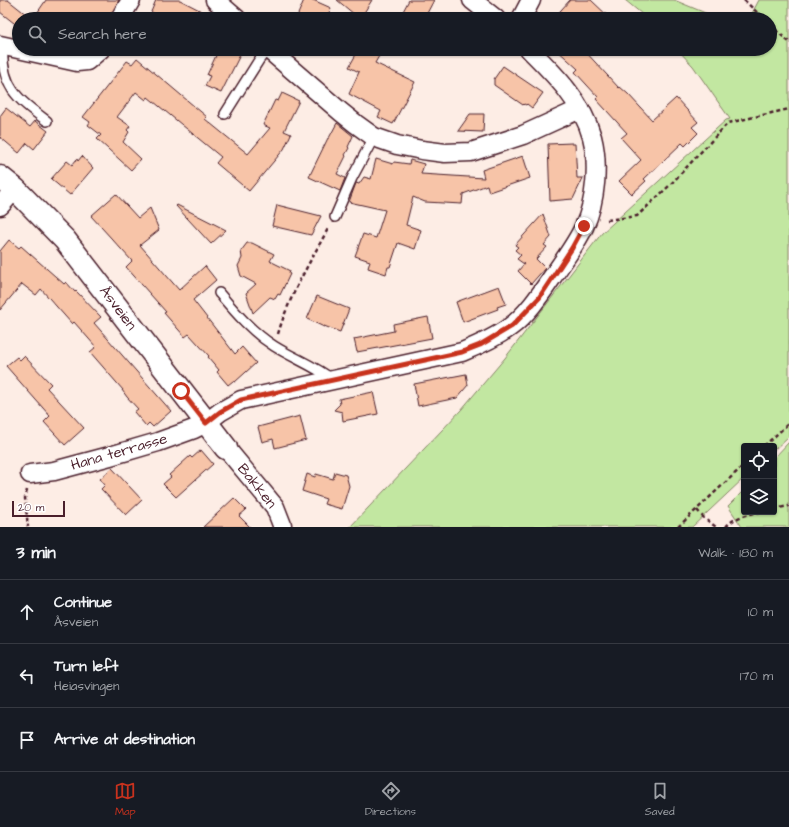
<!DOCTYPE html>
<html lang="en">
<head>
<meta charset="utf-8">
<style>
  :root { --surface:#171b24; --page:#242831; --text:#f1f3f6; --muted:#9ea1a6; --line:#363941; --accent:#c8321e }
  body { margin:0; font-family:"Architects Daughter",sans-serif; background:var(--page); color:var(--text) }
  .controls { position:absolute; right:12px; bottom:12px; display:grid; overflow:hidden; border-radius:4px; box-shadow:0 1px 3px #0004 }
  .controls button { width:36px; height:36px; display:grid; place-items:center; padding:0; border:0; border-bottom:1px solid var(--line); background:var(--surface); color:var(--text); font:20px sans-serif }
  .scale { position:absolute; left:12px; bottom:10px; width:53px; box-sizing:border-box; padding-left:4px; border:2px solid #4a1f2b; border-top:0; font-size:11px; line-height:14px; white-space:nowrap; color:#4a1f2b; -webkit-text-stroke:3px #fff; paint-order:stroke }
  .stop { position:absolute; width:12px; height:12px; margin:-9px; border:3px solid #c8321e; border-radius:50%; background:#fff }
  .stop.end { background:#c8321e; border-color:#fff; box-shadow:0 1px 4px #0008 }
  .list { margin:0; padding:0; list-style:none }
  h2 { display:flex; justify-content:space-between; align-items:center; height:52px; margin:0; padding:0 16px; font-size:17px }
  h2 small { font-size:13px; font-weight:400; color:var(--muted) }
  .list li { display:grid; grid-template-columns:26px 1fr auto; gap:12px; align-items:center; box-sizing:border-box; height:64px; padding:0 16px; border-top:1px solid var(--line) }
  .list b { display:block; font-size:15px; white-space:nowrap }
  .list p { margin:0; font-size:13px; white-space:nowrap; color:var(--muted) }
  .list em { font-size:13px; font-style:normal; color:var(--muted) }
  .icon { flex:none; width:22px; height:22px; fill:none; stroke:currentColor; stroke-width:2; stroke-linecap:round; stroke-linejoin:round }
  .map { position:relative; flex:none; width:789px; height:527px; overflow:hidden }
  .search { position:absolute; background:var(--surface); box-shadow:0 1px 3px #0004; left:12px; right:12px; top:12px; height:44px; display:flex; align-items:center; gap:10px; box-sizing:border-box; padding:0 14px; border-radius:22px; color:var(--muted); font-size:15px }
  .sheet { height:244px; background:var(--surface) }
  nav { display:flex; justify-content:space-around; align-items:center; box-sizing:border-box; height:56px; border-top:1px solid var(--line); background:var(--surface); font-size:11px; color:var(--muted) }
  nav a { display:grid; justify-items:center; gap:2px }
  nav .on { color:var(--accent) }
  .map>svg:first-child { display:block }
  .green { fill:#c2e7a1; stroke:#868366 }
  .building { fill:#f7c4a8; stroke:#4a1f2b }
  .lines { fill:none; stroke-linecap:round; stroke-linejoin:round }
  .service-casing { stroke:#4a1f2b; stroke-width:12 }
  .minor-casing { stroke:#4a1f2b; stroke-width:21 }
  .tertiary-casing { stroke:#4a1f2b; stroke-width:25 }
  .path { stroke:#4a1f2b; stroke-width:2.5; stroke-dasharray:4 3; stroke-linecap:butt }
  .service { stroke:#fff; stroke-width:9 }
  .minor { stroke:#fff; stroke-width:18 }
  .tertiary { stroke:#fff; stroke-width:22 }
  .route { stroke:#c8321e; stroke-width:5 }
  .labels { text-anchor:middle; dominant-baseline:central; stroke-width:4; stroke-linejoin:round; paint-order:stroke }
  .street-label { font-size:15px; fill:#4a1f2b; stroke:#fff }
</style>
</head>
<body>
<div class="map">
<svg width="789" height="527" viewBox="0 0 789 527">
  <rect width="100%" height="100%" fill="#fdede5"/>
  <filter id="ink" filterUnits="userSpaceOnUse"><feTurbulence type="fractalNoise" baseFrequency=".025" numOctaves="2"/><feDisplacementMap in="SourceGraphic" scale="8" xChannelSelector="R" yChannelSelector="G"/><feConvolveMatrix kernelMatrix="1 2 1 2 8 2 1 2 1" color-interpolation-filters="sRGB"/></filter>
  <g filter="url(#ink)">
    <g class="green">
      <path d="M625,0H674L720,19H648Z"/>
      <path d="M759,0H789V436L774,450V446H744V478L692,527H350L461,410L505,358L602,233L726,120L730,119L693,66L677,49H770V19H749Z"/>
      <path d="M789,442V527H742L728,506L744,490V512H774V458Z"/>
    </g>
    <g class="building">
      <path d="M0,0H8L32,19H19V27L0,12Z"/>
      <path d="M46,0H119L111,14L110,19H33Z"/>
      <path d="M156,0H180L217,19H165L151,12Z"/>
      <path d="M304,0H313L331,8L326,19H296Z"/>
      <path d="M337,0H372L360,19Z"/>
      <path d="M409,0H434L424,19H399Z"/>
      <path d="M570,0H591L611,19H553Z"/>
      <path d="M219,49H243L221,93L205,86L210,76L207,75Z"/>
      <path d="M359,49H383L375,63L415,82L393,124L378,117L381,111L349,94L359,72L349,67Z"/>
      <path d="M556,49H583L619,88L620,87L628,94L652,120L676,98L698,122L692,127L698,133L685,146L682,143L644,179L646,181L632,194L619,181L641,160L621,138L627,133L596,99L598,97L575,72L578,69Z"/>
      <path d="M137,58L207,117L205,119L248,154L270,128L263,125L275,100L278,101L282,93L299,101L284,131L291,134L284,149L249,191L216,163L221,157L148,97L146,100L136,92L117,117L130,126L127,130L129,132L123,142L141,159L131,170L97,139L101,135L88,125L90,122L83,117L127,61L132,64Z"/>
      <path d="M503,66L543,93L532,108L527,104L526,105L524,104L523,105L494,85V79Z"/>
      <path d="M6,108L30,127L35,121L48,131L34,149L27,143L19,153L0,137V116Z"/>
      <path d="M470,114H484L483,132L458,131Z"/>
      <path d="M337,123L353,136L348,147L349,148L345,155L346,156L337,174L345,178L340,191L309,177L328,138H329Z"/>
      <path d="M572,143V144H575L577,178H583L573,199L550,201L548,144Z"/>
      <path d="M82,156L93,168L70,195L51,179L67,161L72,165L77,159L78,161Z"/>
      <path d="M523,156L530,178L489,192L487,185L463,194L462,204L425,202L413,197L406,225L421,230L415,249L398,243L390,267H388L386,274L368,268L370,261L355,256L363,234L376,238L385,210L349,202L356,183L359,184L364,177L371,179L376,159L393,164L394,162L409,164L410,160L424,164L421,174L484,178L482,170Z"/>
      <path d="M116,194L138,218L150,208L159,230L140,245L179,290L205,266L216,280L193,300L235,354L242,347L256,363L235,382L233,381L228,385L217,372L219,370L208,357L209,356L189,334L185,337L164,313L166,312L126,267L132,261L91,216Z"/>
      <path d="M177,205L226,230L211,244L176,206Z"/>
      <path d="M277,205L321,216L311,235L272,226Z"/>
      <path d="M543,214L551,237L544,245L547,247L536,259L545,268L531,284L518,271L524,264L517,259L521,255L515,250L518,247L515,245Z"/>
      <path d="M9,240L19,248L21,246L64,284L66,282L75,292L76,291L101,317L94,323L171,411L153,427L149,423L146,426L134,412L138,409L127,397L122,390H123L90,352L96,347L74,322L72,324L41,289L36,295L22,284L0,310V251Z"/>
      <path d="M247,243H252L274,254L270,261L290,271L289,274H290L280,295L278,294L275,299L270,297L253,313L246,293L256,284L241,276L238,266L242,258L241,251Z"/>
      <path d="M499,286L506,304L497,307L498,309L463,322L456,302Z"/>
      <path d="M317,296L349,309L340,332L324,326V327L307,319Z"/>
      <path d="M428,317L432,338L357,352L354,339L394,331L393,324Z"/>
      <path d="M24,356L51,384L47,388L84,428L65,445L44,422L50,416L6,366L17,357L20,360Z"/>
      <path d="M466,374L468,385L457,398L418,406L414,384Z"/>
      <path d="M373,392L378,414L343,421L342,412L334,410L340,404L339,399Z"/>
      <path d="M300,416L306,440L275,448L273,439L262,442L258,427Z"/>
      <path d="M201,450L213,464L176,497L163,484L171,477L169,475L190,456L192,458Z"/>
      <path d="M112,468L142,500L126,515L101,489L105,485L100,479Z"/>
      <path d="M335,472L346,475L349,486L342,509L324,504L326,499L302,491L307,474L315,477L316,474L333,479Z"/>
      <path d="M234,498L246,510L239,516L250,527H203Z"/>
    </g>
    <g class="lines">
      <defs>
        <g id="service">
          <path d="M3,46C0,87 19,100 47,121"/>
          <path d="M225,114L259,60L268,49"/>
          <path d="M335,217L352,178L374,137"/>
          <path d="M219,293C236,313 252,332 274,346C293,358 315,366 333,380"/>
        </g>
        <g id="minor">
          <path d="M215,0L237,19"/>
          <path d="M472,0L496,19"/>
          <path d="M120,19L131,0"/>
          <path d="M521,19L531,0"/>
          <path d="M0,45L77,62L87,61L101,49"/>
          <path d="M268,49L341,112L356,124L374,137L397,145L422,150L445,153L471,152L523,135L580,109"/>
          <path d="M0,206L15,189"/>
          <path d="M226,448L275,507L282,525V527"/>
          <path d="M30,474L54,471L110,456L158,442L194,429L206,423L220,412L241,400L462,352C479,345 495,338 510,327C527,315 542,292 553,276C564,260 576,244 584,227C596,201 599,164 592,137C582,101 554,74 529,49"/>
        </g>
        <path id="tertiary" d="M0,177L15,189L65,240L226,448"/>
      </defs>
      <use href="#service" class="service-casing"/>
      <use href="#minor" class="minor-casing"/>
      <use href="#tertiary" class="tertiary-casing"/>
      <g class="path">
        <path d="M744,0L764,19"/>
        <path d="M770,25L789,42"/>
        <path d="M607,220L637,216L670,185L728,123L789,109"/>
        <path d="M278,334C289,296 310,262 329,227"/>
        <path d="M764,446L789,423"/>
        <path d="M27,490L25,498L28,527"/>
        <path d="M774,509L789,506"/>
        <path d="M697,510L703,517L716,527"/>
        <path d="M678,527L744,465"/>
        <path d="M726,527C733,517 750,514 760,512"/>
      </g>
      <use href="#service" class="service"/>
      <use href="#minor" class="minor"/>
      <use href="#tertiary" class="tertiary"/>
    </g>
  </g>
  <g class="lines" filter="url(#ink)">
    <path class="route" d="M181,391L206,423L220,412L241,400L462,352L480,345L512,326L539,298L572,248L584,226"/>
  </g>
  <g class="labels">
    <g class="street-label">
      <text transform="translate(118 308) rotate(53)">Åsveien</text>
      <text transform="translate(119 452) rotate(-16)">Hana terrasse</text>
      <text transform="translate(257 486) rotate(51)">Bakken</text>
    </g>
  </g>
</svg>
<div class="controls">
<button><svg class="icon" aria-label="locate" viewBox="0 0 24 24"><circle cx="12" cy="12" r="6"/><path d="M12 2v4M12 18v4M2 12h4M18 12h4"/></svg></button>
<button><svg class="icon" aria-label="layers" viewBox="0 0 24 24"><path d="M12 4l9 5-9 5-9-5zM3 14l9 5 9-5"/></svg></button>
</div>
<div class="scale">20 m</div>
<div class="stop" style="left:181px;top:391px"></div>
<div class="stop end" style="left:584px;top:226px"></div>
<div class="search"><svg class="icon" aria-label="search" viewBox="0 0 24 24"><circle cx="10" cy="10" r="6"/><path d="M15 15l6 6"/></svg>Search here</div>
</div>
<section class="sheet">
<h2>3 min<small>Walk · 180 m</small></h2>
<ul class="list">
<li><svg class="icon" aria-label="ahead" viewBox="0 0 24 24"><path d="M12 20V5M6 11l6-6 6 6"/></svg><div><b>Continue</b><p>Åsveien</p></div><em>10 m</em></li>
<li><svg class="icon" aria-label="left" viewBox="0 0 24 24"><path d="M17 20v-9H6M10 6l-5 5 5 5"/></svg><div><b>Turn left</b><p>Heiasvingen</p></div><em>170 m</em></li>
<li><svg class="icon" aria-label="arrive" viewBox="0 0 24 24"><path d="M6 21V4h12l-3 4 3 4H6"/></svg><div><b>Arrive at destination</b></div></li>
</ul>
</section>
<nav>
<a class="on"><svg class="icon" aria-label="map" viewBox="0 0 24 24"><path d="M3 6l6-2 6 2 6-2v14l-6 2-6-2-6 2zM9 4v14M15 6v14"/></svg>Map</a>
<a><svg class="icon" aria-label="directions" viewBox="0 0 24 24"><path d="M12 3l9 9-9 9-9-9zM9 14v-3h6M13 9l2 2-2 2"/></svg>Directions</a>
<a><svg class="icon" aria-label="saved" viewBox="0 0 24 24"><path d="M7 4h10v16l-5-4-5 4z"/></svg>Saved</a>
</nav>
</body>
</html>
